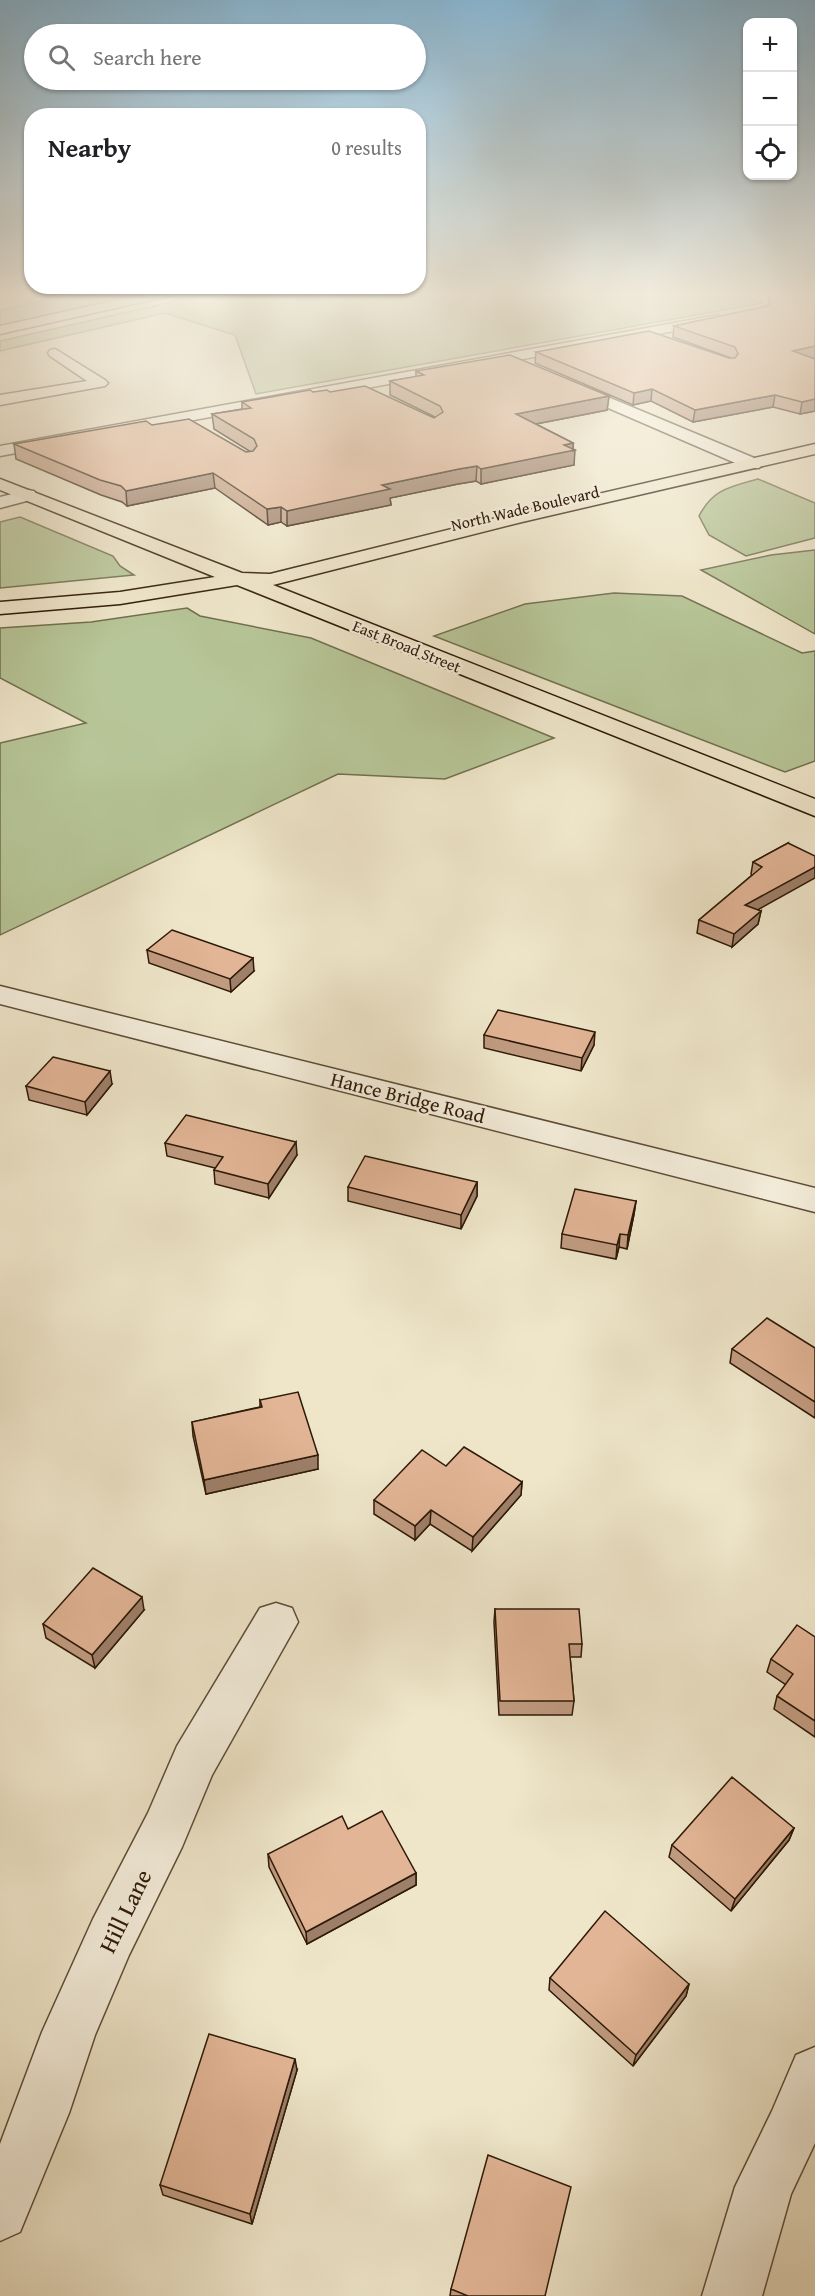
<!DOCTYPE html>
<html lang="en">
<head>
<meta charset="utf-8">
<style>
  :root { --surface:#fff; --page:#f2f2f2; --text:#202124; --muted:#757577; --line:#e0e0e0 }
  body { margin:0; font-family:"Gentium Book Plus",serif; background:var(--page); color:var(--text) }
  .controls { position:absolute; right:18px; top:18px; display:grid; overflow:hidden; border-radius:12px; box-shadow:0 2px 4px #0004 }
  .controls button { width:54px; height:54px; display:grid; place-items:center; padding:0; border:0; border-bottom:2px solid var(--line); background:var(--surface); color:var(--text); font:30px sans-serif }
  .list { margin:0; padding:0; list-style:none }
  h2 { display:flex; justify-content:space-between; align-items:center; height:78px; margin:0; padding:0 24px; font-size:26px }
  h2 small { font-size:20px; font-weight:400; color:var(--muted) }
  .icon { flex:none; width:33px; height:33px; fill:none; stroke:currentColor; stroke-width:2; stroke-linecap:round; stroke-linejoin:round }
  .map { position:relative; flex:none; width:815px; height:2296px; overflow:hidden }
  .search { position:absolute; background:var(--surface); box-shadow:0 2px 4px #0004; left:24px; top:24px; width:402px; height:66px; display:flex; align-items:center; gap:15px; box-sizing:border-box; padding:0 21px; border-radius:33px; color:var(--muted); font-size:22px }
  .panel { position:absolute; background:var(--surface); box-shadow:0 2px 4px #0004; left:24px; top:108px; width:402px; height:186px; border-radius:24px }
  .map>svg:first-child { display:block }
  .green { fill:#b7c698; stroke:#727050; stroke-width:1.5 }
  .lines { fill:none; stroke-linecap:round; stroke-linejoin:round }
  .minor-casing { stroke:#5e4c38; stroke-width:3 }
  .major-casing { stroke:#2d1907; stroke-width:3 }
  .highway-casing { stroke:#2d1907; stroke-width:3 }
  .minor { fill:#f5efdd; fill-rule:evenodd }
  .major { fill:#efe6ca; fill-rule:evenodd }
  .highway { fill:#efe6ca; fill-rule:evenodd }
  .wall { fill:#c29c81; stroke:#2d1907; stroke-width:1.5 }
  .shaded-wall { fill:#9e7f69; stroke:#2d1907; stroke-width:1.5 }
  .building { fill:#e2b596; stroke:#2d1907; stroke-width:1.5 }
  .labels { text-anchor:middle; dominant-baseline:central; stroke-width:5; stroke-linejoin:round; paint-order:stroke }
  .far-street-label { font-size:16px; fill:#2d1907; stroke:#f5efdd }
  .street-label { font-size:20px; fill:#2d1907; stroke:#f5efdd }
  .near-street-label { font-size:24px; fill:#2d1907; stroke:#f5efdd }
</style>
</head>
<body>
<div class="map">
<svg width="815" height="2296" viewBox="0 0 815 2296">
  <rect width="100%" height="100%" fill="#efe6ca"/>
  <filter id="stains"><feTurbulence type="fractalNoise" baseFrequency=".00333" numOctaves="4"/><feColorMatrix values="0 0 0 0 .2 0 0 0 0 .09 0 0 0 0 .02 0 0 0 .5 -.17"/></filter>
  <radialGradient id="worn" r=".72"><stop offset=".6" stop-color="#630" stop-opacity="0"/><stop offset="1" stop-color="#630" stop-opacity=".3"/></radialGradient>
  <g class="green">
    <path d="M83,292H158L0,327V310Z"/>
    <path d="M216,292H725L763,303L256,394L235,335L165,313L0,351V341Z"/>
    <path d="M758,479L815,503V538L746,556L709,535L699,516C713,489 730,487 758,479Z"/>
    <path d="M20,517L113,556L120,566L134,575L0,588V522Z"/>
    <path d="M815,550V634L701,570L771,555Z"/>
    <path d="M614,593L682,596L802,653L815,651V761L785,772L434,636L525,604Z"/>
    <path d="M187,608L200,616L311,638L554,738L445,779L338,774L0,935V743L86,723L0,678V628L91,622Z"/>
  </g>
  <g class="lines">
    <defs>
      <g id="minor">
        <path d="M718,315L725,319L723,322L0,456V446Z"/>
        <path d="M55,349L105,380L108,383L105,386L0,405V395L87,381L50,356L48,353L50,350Z"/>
        <path d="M567,380L759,460L762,464L759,468H747L562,388L559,385Z"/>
        <path d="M28,490L34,491L37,495L34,499L0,508V497Z"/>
        <path d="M0,986L815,1188V1212L0,1004Z"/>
        <path d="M276,1603L292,1608L298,1622L212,1775L182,1847L129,1955L95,2035L69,2113L20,2232L0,2241V2144L42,2032L93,1919L148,1813L177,1746L260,1608Z"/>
        <path d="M815,2047V2143L791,2194L762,2296H702L735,2187L772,2111L796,2055Z"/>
      </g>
      <path id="major" d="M815,444V454L522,522L273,585L815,799V816L237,585L120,604L0,614V602L120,592L215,577L0,490V479L242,573L270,574L520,512Z"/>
      <path id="highway" d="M153,292H175L169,296L0,334V326Z"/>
    </defs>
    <use href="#minor" class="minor-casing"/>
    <use href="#major" class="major-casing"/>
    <use href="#highway" class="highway-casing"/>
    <use href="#minor" class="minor"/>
    <use href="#major" class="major"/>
    <use href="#highway" class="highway"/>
  </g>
  <g class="wall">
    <path d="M769,297L813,358L815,359V411L800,414L773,407L693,422L651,401L633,405L535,363L536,352L731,358L673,337L674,326L768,306Z"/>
    <path d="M416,371L609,396L607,410L536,424L573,443L574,465L481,484L476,481L458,484L390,498L391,505L287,526L281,522L268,525L215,488L127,506L122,502L101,495L16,459L14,444L152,425L246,452H251L214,429L212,414L242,409V402L313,392H330L434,418L435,417L390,395V381L416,377Z"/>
    <path d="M788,843L758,910L761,911L758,924L732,947L697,933L699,920L752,875L751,874L753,862Z"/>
    <path d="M147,950L254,971L231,992L149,963Z"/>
    <path d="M484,1035L594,1045L581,1071L484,1048Z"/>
    <path d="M112,1084L87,1115L29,1100L26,1086Z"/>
    <path d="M165,1143L297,1155L269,1198L215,1184L214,1170L215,1168L167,1156Z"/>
    <path d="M477,1182V1196L461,1229L348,1201V1187Z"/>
    <path d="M636,1201L634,1214L627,1249L619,1247L616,1259L561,1248L562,1234Z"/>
    <path d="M815,1348V1418L730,1363L732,1349Z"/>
    <path d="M260,1400L318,1469L206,1494L193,1436L192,1422L260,1407Z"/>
    <path d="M446,1466L522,1482L521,1495L472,1551L430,1524L415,1540L374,1514V1500Z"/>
    <path d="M495,1609L582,1644L581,1657H570L574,1701L572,1715H499L494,1622Z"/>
    <path d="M144,1610L95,1668L46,1638L43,1624Z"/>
    <path d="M815,1637V1737L774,1709L777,1696L786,1685L767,1672L771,1659Z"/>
    <path d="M794,1828L789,1840L731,1911L669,1857L672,1845Z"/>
    <path d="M348,1829L416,1873V1885L307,1944L269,1867L268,1854Z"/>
    <path d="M550,1978L689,1984L686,1996L633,2066L549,1990Z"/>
    <path d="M297,2070L252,2224L163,2195L160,2185Z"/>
    <path d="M451,2289L546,2296H450Z"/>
  </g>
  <g class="shaded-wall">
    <path d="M815,346V358L791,362L793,351Z"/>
    <path d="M652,389L651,401L633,405L634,393Z"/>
    <path d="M775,395L773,407L693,422L695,410Z"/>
    <path d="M609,396L607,410L515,428L516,414Z"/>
    <path d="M815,399V411L800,414L802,402Z"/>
    <path d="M573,443V451L575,450L574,465L481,484V469L564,445Z"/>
    <path d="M477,466L476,481L458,484L390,498L391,505L287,526V511L382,485L459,469Z"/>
    <path d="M213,473L215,488L127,506L126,491Z"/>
    <path d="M281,507V522L268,525L267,509Z"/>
    <path d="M815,867V878L743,918L745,905Z"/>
    <path d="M761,911L758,924L732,947L734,934Z"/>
    <path d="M253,958L254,971L231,992L230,979Z"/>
    <path d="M595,1032L594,1045L581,1071L582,1058Z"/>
    <path d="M110,1071L112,1084L87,1115L85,1102Z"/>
    <path d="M296,1142L297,1155L269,1198L268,1184Z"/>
    <path d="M477,1182V1196L461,1229V1215Z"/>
    <path d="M636,1201L634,1214L627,1249L628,1235Z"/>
    <path d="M620,1234L619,1247L616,1259L617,1245Z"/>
    <path d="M318,1455V1469L206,1494L204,1480Z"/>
    <path d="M522,1482L521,1495L472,1551L473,1537Z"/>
    <path d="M431,1510L430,1524L415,1540V1526Z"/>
    <path d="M142,1597L144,1610L95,1668L92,1655Z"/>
    <path d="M794,1828L789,1840L731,1911L735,1899Z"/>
    <path d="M416,1873V1885L307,1944L306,1932Z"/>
    <path d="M689,1984L686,1996L633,2066L636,2055Z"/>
    <path d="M295,2059L297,2070L252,2224L250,2214Z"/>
  </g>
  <g class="building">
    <path d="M780,292H815V346L793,351L815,359V399L802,402L775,395L695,410L652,389L634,393L536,352L649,331L729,358H735L738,354L735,347L674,326L768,306L771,302L769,297Z"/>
    <path d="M510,355L609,396L516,414L573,443L564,445L575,450L481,469L477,466L459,469L382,485L390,489L287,511L281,507L267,509L213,473L126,491L121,486L100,480L14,444L146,421L152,425L189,419L246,452L253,451L257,446L254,439L212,414L251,408L242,402L310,390L313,392L327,390L330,392L365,386L434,418L443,412L440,406L390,381L424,375L416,371Z"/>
    <path d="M788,843L815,856V867L745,905L761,911L734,934L699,920L762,867L753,862Z"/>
    <path d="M172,930L253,958L230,979L147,950Z"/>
    <path d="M498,1010L595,1032L582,1058L484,1035Z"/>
    <path d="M53,1057L110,1071L85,1102L26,1086Z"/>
    <path d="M186,1115L296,1142L268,1184L214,1170L223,1157L165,1143Z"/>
    <path d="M365,1156L477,1182L461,1215L348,1187Z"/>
    <path d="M575,1189L636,1201L628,1235L620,1234L617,1245L562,1234Z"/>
    <path d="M767,1318L815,1348V1402L732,1349Z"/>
    <path d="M298,1392L318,1455L204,1480L192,1422L262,1407L260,1400Z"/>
    <path d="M464,1447L522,1482L473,1537L431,1510L415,1526L374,1500L422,1450L446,1466Z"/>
    <path d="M93,1568L142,1597L92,1655L43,1624Z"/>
    <path d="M495,1609H579L582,1644H569L574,1701H500Z"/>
    <path d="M797,1625L815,1637V1721L777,1696L793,1674L771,1659Z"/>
    <path d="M732,1777L794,1828L735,1899L672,1845Z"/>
    <path d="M382,1811L416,1873L306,1932L268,1854L342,1816L348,1829Z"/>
    <path d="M605,1911L689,1984L636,2055L550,1978Z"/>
    <path d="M209,2034L295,2059L250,2214L160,2185Z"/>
    <path d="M488,2155L571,2187L545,2296H468L451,2289Z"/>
  </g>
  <linearGradient id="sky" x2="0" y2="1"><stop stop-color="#89b8d5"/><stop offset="0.48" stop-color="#f8f4e7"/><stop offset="1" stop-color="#f8f4e7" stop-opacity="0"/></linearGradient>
  <rect width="815" height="613" fill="url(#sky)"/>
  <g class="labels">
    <g class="far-street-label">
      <text transform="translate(525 508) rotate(-13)">North Wade Boulevard</text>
      <text transform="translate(407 646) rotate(22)">East Broad Street</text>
    </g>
    <g class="street-label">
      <text transform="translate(408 1097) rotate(14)">Hance Bridge Road</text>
    </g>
    <g class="near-street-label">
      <text transform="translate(125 1911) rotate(-64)">Hill Lane</text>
    </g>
  </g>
  <rect width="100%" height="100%" filter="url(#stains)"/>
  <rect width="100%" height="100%" fill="url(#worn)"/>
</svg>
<div class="controls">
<button>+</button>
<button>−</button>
<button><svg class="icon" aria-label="locate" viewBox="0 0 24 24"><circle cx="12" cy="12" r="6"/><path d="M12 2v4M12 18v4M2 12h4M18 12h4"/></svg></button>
</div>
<div class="search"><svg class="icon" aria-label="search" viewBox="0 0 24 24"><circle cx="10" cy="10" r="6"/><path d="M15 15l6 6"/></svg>Search here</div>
<section class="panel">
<h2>Nearby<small>0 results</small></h2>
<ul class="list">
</ul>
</section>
</div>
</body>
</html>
